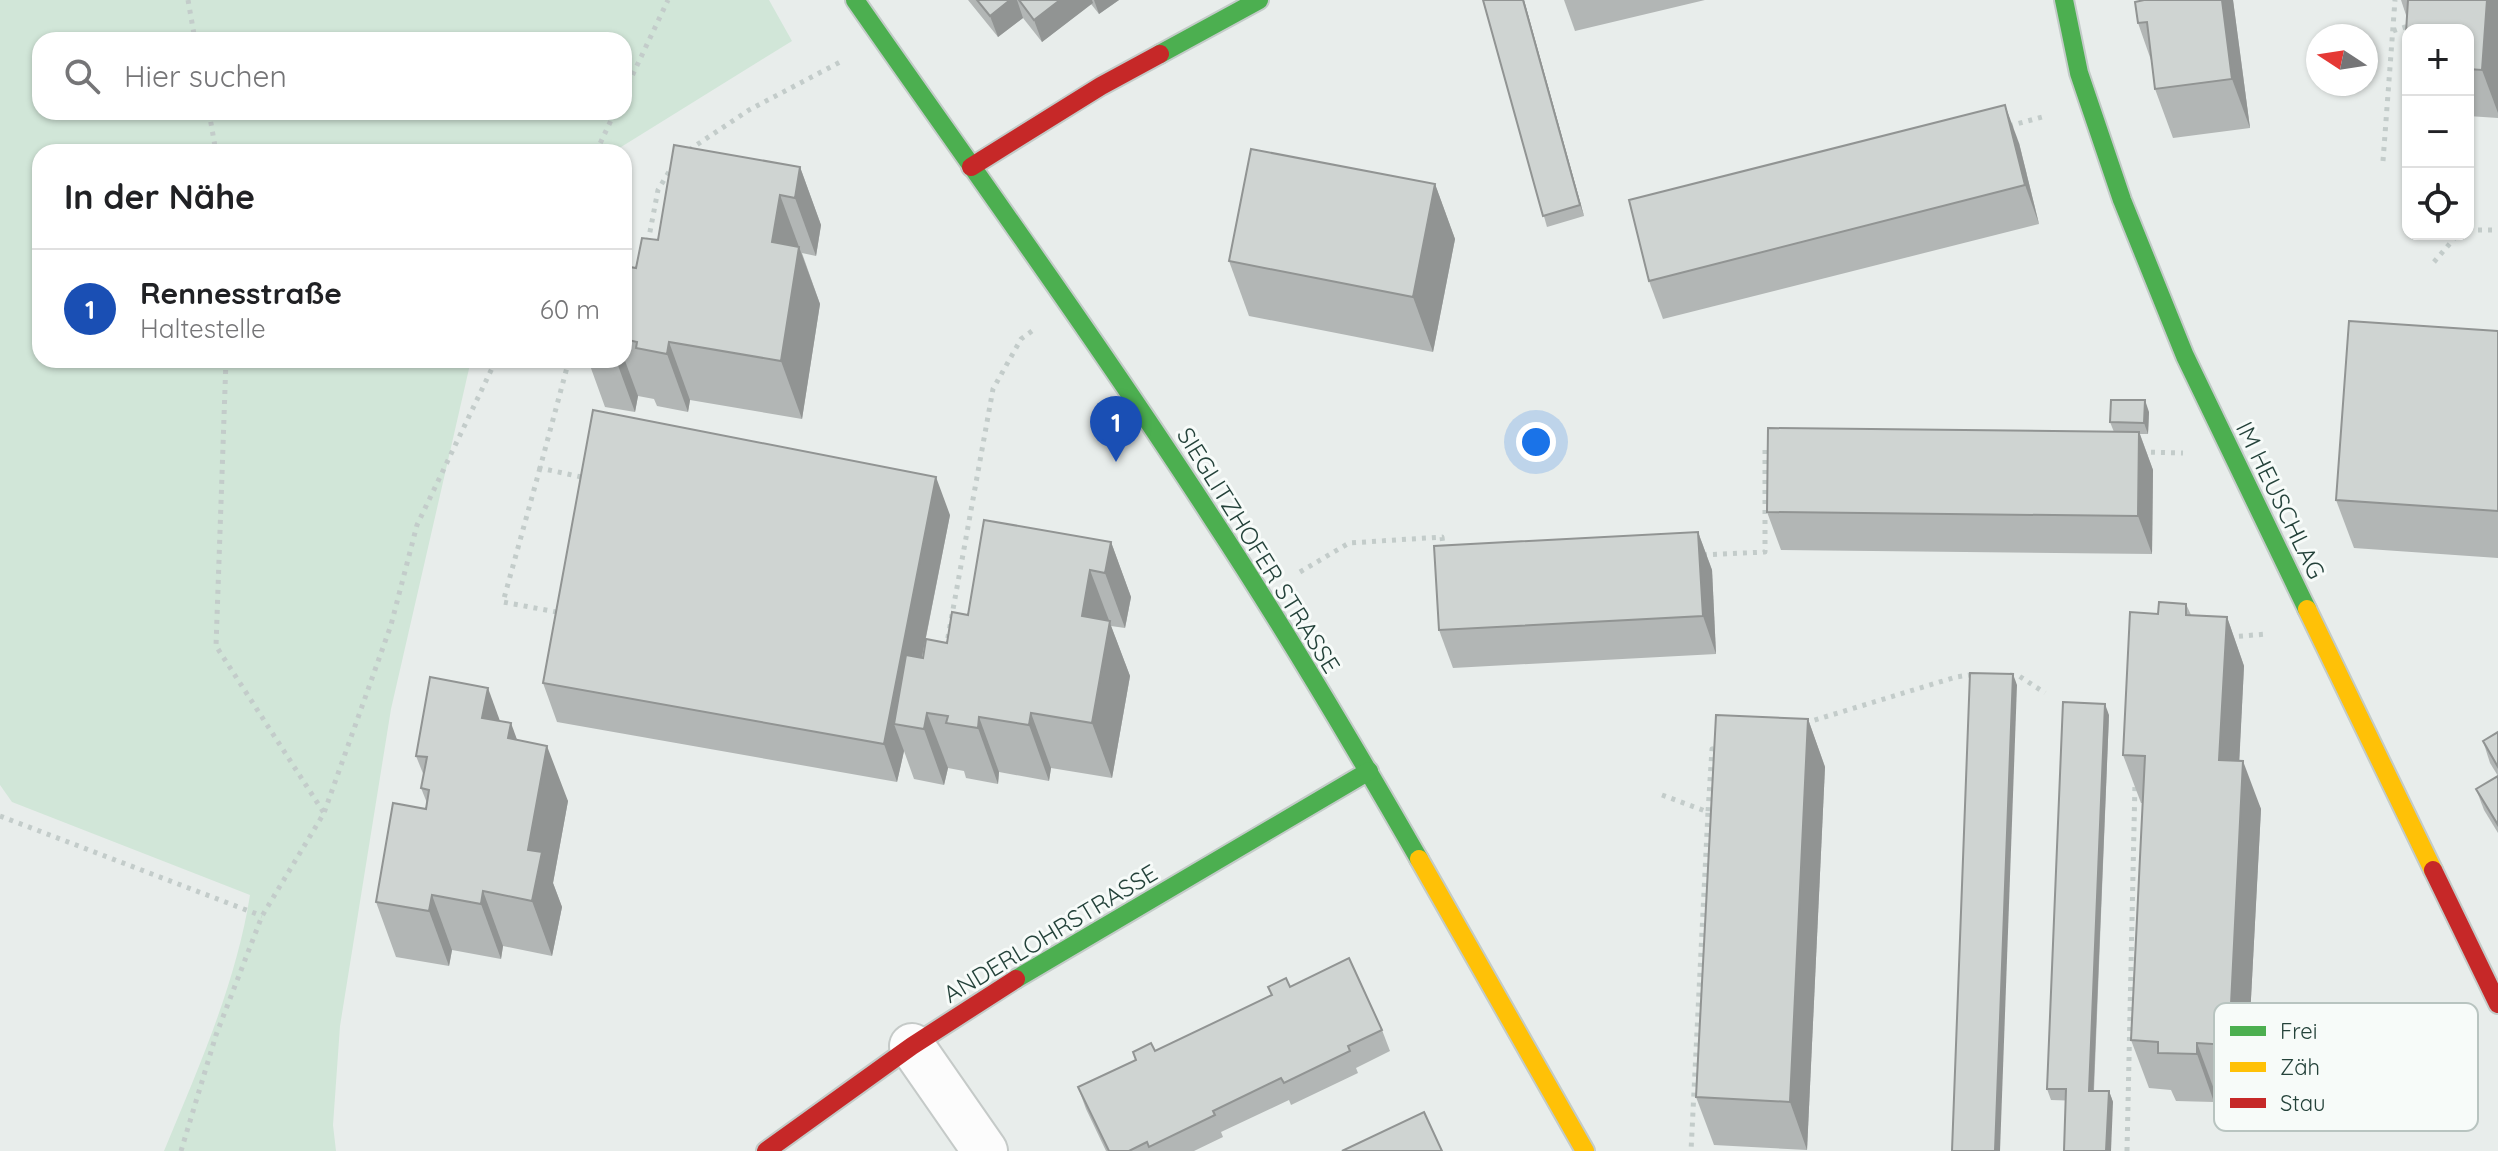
<!DOCTYPE html>
<html lang="de">
<head>
<meta charset="utf-8">
<style>
  :root { --surface:#fff; --page:#f6f6f6; --text:#202124; --muted:#757577; --line:#e0e0e0; --accent:#1a73e8 }
  body { margin:0; font-family:Quicksand,sans-serif; background:var(--page); color:var(--text) }
  .controls { position:absolute; right:24px; top:24px; display:grid; overflow:hidden; border-radius:16px; box-shadow:0 2px 6px #0004 }
  .controls button { width:72px; height:72px; display:grid; place-items:center; padding:0; border:0; border-bottom:2px solid var(--line); background:var(--surface); color:var(--text); font:40px sans-serif }
  .compass { position:absolute; left:2306px; top:24px; width:72px; height:72px; border-radius:50%; background:var(--surface); box-shadow:0 2px 6px #0004; rotate:282deg }
  .you { position:absolute; left:1536px; top:442px; width:28px; height:28px; margin:-20px; border:6px solid #fff; border-radius:50%; background:#1a73e8; box-shadow:0 0 0 12px #1a73e833 }
  .badge { display:grid; place-items:center; width:52px; height:52px; border-radius:50%; background:var(--accent); color:#fff; font-size:26px; font-weight:700 }
  .pin { position:absolute; translate:-50% -66px; filter:drop-shadow(0 2px 4px #0008) }
  .pin::after { content:''; position:absolute; top:42px; width:28px; height:24px; background:inherit; clip-path:polygon(0 0,100% 0,50% 100%) }
  .list { margin:0; padding:0; list-style:none }
  h2 { display:flex; justify-content:space-between; align-items:center; height:104px; margin:0; padding:0 32px; font-size:34px }
  h2 small { font-size:26px; font-weight:400; color:var(--muted) }
  .list li { display:grid; grid-template-columns:52px 1fr auto; gap:24px; align-items:center; box-sizing:border-box; height:120px; padding:0 32px; border-top:2px solid var(--line) }
  .list b { display:block; font-size:30px; white-space:nowrap }
  .list p { margin:0; font-size:26px; white-space:nowrap; color:var(--muted) }
  .list em { font-size:26px; font-style:normal; color:var(--muted) }
  .icon { flex:none; width:44px; height:44px; fill:none; stroke:currentColor; stroke-width:2; stroke-linecap:round; stroke-linejoin:round }
  .map { position:relative; flex:none; width:2498px; height:1151px; overflow:hidden }
  .search { position:absolute; background:var(--surface); box-shadow:0 2px 6px #0004; left:32px; top:32px; width:600px; height:88px; display:flex; align-items:center; gap:20px; box-sizing:border-box; padding:0 28px; border-radius:24px; color:var(--muted); font-size:30px }
  .panel { position:absolute; background:var(--surface); box-shadow:0 2px 6px #0004; left:32px; top:144px; width:600px; height:224px; border-radius:24px }
  .map>svg:first-child { display:block }
  .green { fill:#d1e6d8; fill-rule:evenodd }
  .lines { fill:none; stroke-linecap:round; stroke-linejoin:round }
  .street-casing { stroke:#c5cac8; stroke-width:48 }
  .fast-casing { stroke:#c3cbc8; stroke-width:22 }
  .slow-casing { stroke:#c3cbc8; stroke-width:22 }
  .jam-casing { stroke:#c3cbc8; stroke-width:22 }
  .path { stroke:#c3ccca; stroke-width:5; stroke-dasharray:4 6; stroke-linecap:butt }
  .street { stroke:#fcfcfc; stroke-width:44 }
  .fast { stroke:#4caf50; stroke-width:18 }
  .slow { stroke:#ffc107; stroke-width:18 }
  .jam { stroke:#c62828; stroke-width:18 }
  .wall { fill:#b2b6b5 }
  .shaded-wall { fill:#919493 }
  .building { fill:#cfd4d2; stroke:#919493; stroke-width:2 }
  .labels { text-anchor:middle; dominant-baseline:central; stroke-width:6; stroke-linejoin:round; paint-order:stroke }
  .street-label { font-size:24px; fill:#24423a; stroke:#f7fbf9 }
  .key { fill:#f7fbf9; stroke:#b8c4c0; stroke-width:2 }
  .key-label { font-size:22px; fill:#24423a }
</style>
</head>
<body>
<div class="map">
<svg width="2498" height="1151" viewBox="0 0 2498 1151">
  <rect width="100%" height="100%" fill="#e8edeb"/>
  <path class="green" d="M0,0H769L792,41L613,152H40V360H471L391,709L340,1026L333,1125L336,1151H164C198,1069 236,984 250,895L12,802L0,785ZM40,40H624V112H40Z"/>
  <g class="lines">
    <defs>
      <path id="street" d="M912,1046L985,1151"/>
      <g id="fast">
        <path d="M855,0C975,172 1098,342 1212,518C1285,629 1353,744 1419,859"/>
        <path d="M2064,0L2079,73L2122,200L2185,356L2307,609"/>
        <path d="M1160,54L1259,0"/>
        <path d="M1016,979L1369,771"/>
      </g>
      <g id="slow">
        <path d="M2307,609L2433,870"/>
        <path d="M1419,859L1585,1151"/>
      </g>
      <g id="jam">
        <path d="M971,167L1101,86L1160,54"/>
        <path d="M2433,870L2498,1004"/>
        <path d="M766,1151L912,1046L1016,979"/>
      </g>
    </defs>
    <use href="#street" class="street-casing"/>
    <use href="#fast" class="fast-casing"/>
    <use href="#slow" class="slow-casing"/>
    <use href="#jam" class="jam-casing"/>
    <g class="path">
      <path d="M188,0L195,40"/>
      <path d="M2393,31L2411,25"/>
      <path d="M624,93L668,0"/>
      <path d="M209,112L216,152"/>
      <path d="M2009,126L2046,116"/>
      <path d="M689,150L749,110L842,61"/>
      <path d="M596,152L615,112"/>
      <path d="M2383,161L2395,0"/>
      <path d="M2468,230H2498"/>
      <path d="M648,242L658,190L673,165"/>
      <path d="M2434,262L2458,234"/>
      <path d="M226,360L216,646L324,813"/>
      <path d="M569,360L540,468L586,478"/>
      <path d="M2141,452L2183,453"/>
      <path d="M540,468L503,602L562,613"/>
      <path d="M1703,555L1765,552V450H1775"/>
      <path d="M1300,572L1349,543L1442,537L1444,553"/>
      <path d="M2229,637L2267,634"/>
      <path d="M946,648L993,389L1021,339L1032,331"/>
      <path d="M2010,675L2019,676L2045,693"/>
      <path d="M1805,723L1956,677L1976,674"/>
      <path d="M1662,795L1708,812L1691,1151"/>
      <path d="M1717,813L1708,812L1712,749L1718,748"/>
      <path d="M0,816L262,916"/>
      <path d="M181,1151L216,1035L262,916L324,813L391,625L417,525L496,360"/>
      <path d="M2127,1151L2135,782"/>
    </g>
    <use href="#street" class="street"/>
    <use href="#fast" class="fast"/>
    <use href="#slow" class="slow"/>
    <use href="#jam" class="jam"/>
  </g>
  <g class="wall">
    <path d="M968,0H1119L1099,14L1091,4L1042,42L1023,18L998,37Z"/>
    <path d="M1483,0H1524L1584,216L1547,227Z"/>
    <path d="M1564,0H1705L1575,31Z"/>
    <path d="M2144,0H2233L2250,128L2173,138L2155,89L2152,63L2138,23Z"/>
    <path d="M2401,0H2498V118L2468,116V30H2408V75L2404,65L2407,18Z"/>
    <path d="M2019,143L2039,224L1663,319L1649,281Z"/>
    <path d="M800,167L821,225L816,256L802,253L820,304L802,419L690,400L688,412L657,406L654,399L638,396L635,412L605,407L588,360H624V266L636,268L658,240Z"/>
    <path d="M1435,184L1455,239L1433,352L1249,316L1229,261Z"/>
    <path d="M2498,331V558L2354,548L2336,500Z"/>
    <path d="M2149,412L2148,434H2140L2153,470L2152,554L1781,550L1767,512L2114,432L2110,422Z"/>
    <path d="M950,515L922,658L947,643L968,615L1111,542L1131,597L1125,628L1111,626L1130,676L1112,778L1051,768L1049,781L999,772L998,784L966,778L964,771L948,768L944,785L914,779L904,751L897,782L557,722L543,683Z"/>
    <path d="M1698,532L1712,570L1716,654L1453,668L1439,630Z"/>
    <path d="M2186,604L2191,615L2227,617L2244,666L2239,761L2261,809L2246,1093L2215,1092L2214,1102L2176,1101L2171,1090L2149,1088L2131,1040L2143,803H2141L2123,755L2158,614Z"/>
    <path d="M2109,715L2094,1091H2109L2113,1102L2051,1100L2047,1089Z"/>
    <path d="M1808,719L1825,767L1807,1150L1714,1145L1696,1097Z"/>
    <path d="M500,721L568,801L553,883L562,907L552,956L503,946L501,959L452,950L449,966L396,957L376,902L426,809L427,803L421,788L424,776L416,756Z"/>
    <path d="M2498,732V776L2490,763L2483,741Z"/>
    <path d="M2498,776V833L2484,810L2476,789Z"/>
    <path d="M2457,1026L2461,1038L2455,1124L2338,1117L2334,1105L2391,1060Z"/>
    <path d="M1382,1030L1390,1051L1356,1068L1358,1073L1291,1105L1289,1100L1221,1132L1223,1137L1194,1151H1106L1086,1109L1078,1087L1155,1051Z"/>
  </g>
  <g class="shaded-wall">
    <path d="M1010,0H1017L1023,18L998,37L990,16Z"/>
    <path d="M1060,0H1092L1093,3L1042,42L1034,20Z"/>
    <path d="M1094,0H1119L1099,14Z"/>
    <path d="M1523,0H1524L1584,216L1580,205Z"/>
    <path d="M2222,0H2233L2250,128L2232,79Z"/>
    <path d="M2487,0H2498V113L2482,70Z"/>
    <path d="M2005,105L2019,143L2039,224L2025,185Z"/>
    <path d="M800,167L821,225L816,256L795,198Z"/>
    <path d="M1435,184L1455,239L1433,352L1413,297Z"/>
    <path d="M780,195L820,304L802,419L781,361L772,242Z"/>
    <path d="M669,342L690,400L688,412L667,354Z"/>
    <path d="M624,358L638,396L635,412L616,360H624Z"/>
    <path d="M2145,400L2149,412L2148,434L2144,423Z"/>
    <path d="M2139,432L2153,470L2152,554L2138,516Z"/>
    <path d="M936,477L950,515L908,727L894,724L904,751L897,782L884,744Z"/>
    <path d="M1698,532L1712,570L1716,654L1703,616Z"/>
    <path d="M1111,542L1131,597L1125,628L1105,573Z"/>
    <path d="M1090,570L1130,676L1112,778L1092,723L1082,616Z"/>
    <path d="M2227,617L2244,666L2237,808L2219,760Z"/>
    <path d="M2013,674L2017,685L2000,1151H1995Z"/>
    <path d="M488,688L508,743L482,718Z"/>
    <path d="M2105,704L2109,715L2093,1102L2089,1091Z"/>
    <path d="M927,713L948,768L944,785L924,729Z"/>
    <path d="M1031,713L1051,768L1049,781L1029,725Z"/>
    <path d="M979,717L999,772L998,784L978,728Z"/>
    <path d="M1808,719L1825,767L1807,1150L1790,1102Z"/>
    <path d="M511,723L531,778L508,738Z"/>
    <path d="M547,746L568,801L553,883L562,907L552,956L532,901L528,850Z"/>
    <path d="M2243,761L2261,809L2246,1093L2229,1045Z"/>
    <path d="M483,891L503,946L501,959L481,904Z"/>
    <path d="M432,895L452,950L449,966L429,911Z"/>
    <path d="M2457,1026L2461,1038L2455,1124L2451,1113Z"/>
    <path d="M2197,1043L2215,1092L2214,1102L2197,1054Z"/>
    <path d="M2109,1091L2113,1102L2111,1151H2106Z"/>
  </g>
  <g class="building">
    <path d="M977,0H1010L990,16Z"/>
    <path d="M1019,0H1060L1034,20Z"/>
    <path d="M1483,0H1523L1580,205L1543,216Z"/>
    <path d="M2144,0H2222L2232,79L2155,89L2147,22L2138,23L2135,2Z"/>
    <path d="M2408,0H2487L2482,70L2468,69V30H2408V65H2404Z"/>
    <path d="M2005,105L2025,185L1649,281L1629,200Z"/>
    <path d="M674,145L800,167L795,198L780,195L772,242L799,247L781,361L669,342L667,354L636,348L637,342L624,339V266L636,268L642,238L658,240Z"/>
    <path d="M1251,149L1435,184L1413,297L1229,261Z"/>
    <path d="M2349,321L2498,331V511L2336,500Z"/>
    <path d="M2111,400H2145L2144,423L2110,422Z"/>
    <path d="M593,410L936,477L884,744L543,683Z"/>
    <path d="M1768,428L2139,432L2138,516L1767,512Z"/>
    <path d="M984,520L1111,542L1105,573L1090,570L1082,616L1110,621L1092,723L1031,713L1029,725L979,717L978,728L946,723L948,716L927,713L924,729L894,724L906,655L923,658L926,639L947,643L952,612L968,615Z"/>
    <path d="M1698,532L1703,616L1439,630L1434,546Z"/>
    <path d="M2159,602L2186,604V615L2227,617L2219,760L2243,761L2229,1045L2197,1043V1054L2158,1053V1042L2131,1040L2145,756L2123,755L2130,612L2158,614Z"/>
    <path d="M1970,673L2013,674L1995,1151H1952Z"/>
    <path d="M430,677L488,688L482,718L511,723L508,738L547,746L528,850L542,852L532,901L483,891L481,904L432,895L429,911L376,902L393,803L426,809L429,790L421,788L427,757L416,756Z"/>
    <path d="M2063,702L2105,704L2089,1091H2109L2106,1151H2064L2066,1089H2047Z"/>
    <path d="M1716,715L1808,719L1790,1102L1696,1097Z"/>
    <path d="M2498,732V767L2483,741Z"/>
    <path d="M2498,776V825L2476,789Z"/>
    <path d="M1349,958L1382,1030L1348,1046L1350,1051L1284,1083L1281,1078L1213,1111L1215,1115L1149,1147L1147,1142L1129,1151H1109L1078,1087L1136,1060L1133,1052L1151,1043L1155,1051L1272,995L1268,987L1286,978L1290,987Z"/>
    <path d="M1424,1112L1442,1151H1342Z"/>
  </g>
  <g class="labels">
    <g class="street-label">
      <text transform="translate(2281 500) rotate(64)">IM HEUSCHLAG</text>
      <text transform="translate(1259 550) rotate(58)">SIEGLITZHOFER STRASSE</text>
      <text transform="translate(1050 933) rotate(-31)">ANDERLOHRSTRASSE</text>
    </g>
  </g>
  <rect x="2214" y="1003" width="264" height="128" rx="12" class="key"/>
  <rect x="2230" y="1026" width="36" height="10" fill="#4caf50"/>
  <rect x="2230" y="1062" width="36" height="10" fill="#ffc107"/>
  <rect x="2230" y="1098" width="36" height="10" fill="#c62828"/>
  <g class="key-label">
    <text x="2280" y="1039">Frei</text>
    <text x="2280" y="1075">Zäh</text>
    <text x="2280" y="1111">Stau</text>
  </g>
</svg>
<div class="controls">
<button>+</button>
<button>−</button>
<button><svg class="icon" aria-label="locate" viewBox="0 0 24 24"><circle cx="12" cy="12" r="6"/><path d="M12 2v4M12 18v4M2 12h4M18 12h4"/></svg></button>
</div>
<svg class="compass" viewBox="-18 -18 36 36"><path d="M0-13l5 13h-10z" fill="#e53935"/><path d="M0 13l5-13h-10z" fill="#757577"/></svg>
<div class="you"></div>
<div class="pin badge" style="left:1116px;top:462px;background:#1a4fb4">1</div>
<div class="search"><svg class="icon" aria-label="search" viewBox="0 0 24 24"><circle cx="10" cy="10" r="6"/><path d="M15 15l6 6"/></svg>Hier suchen</div>
<section class="panel">
<h2>In der Nähe<small></small></h2>
<ul class="list">
<li><span class="badge" style="background:#1a4fb4">1</span><div><b>Rennesstraße</b><p>Haltestelle</p></div><em>60 m</em></li>
</ul>
</section>
</div>
</body>
</html>
